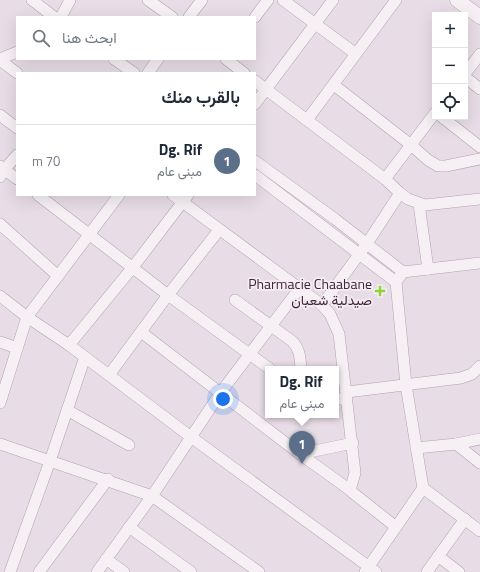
<!DOCTYPE html>
<html lang="ar">
<head>
<meta charset="utf-8">
<style>
  :root { --surface:#fff; --page:#f6f6f7; --text:#1f2937; --muted:#747a83; --line:#e0e1e3; --accent:#2563eb }
  body { margin:0; font-family:"Titillium Web",Vazirmatn,sans-serif; background:var(--page); color:var(--text); direction:rtl }
  .controls { position:absolute; right:12px; top:12px; display:grid; overflow:hidden; border-radius:0px; box-shadow:0 4px 16px #0002 }
  .controls button { width:36px; height:36px; display:grid; place-items:center; padding:0; border:0; border-bottom:1px solid var(--line); background:var(--surface); color:var(--text); font:20px sans-serif }
  .you { position:absolute; left:223px; top:399px; width:14px; height:14px; margin:-10px; border:3px solid #fff; border-radius:50%; background:#1a73e8; box-shadow:0 0 0 6px #1a73e833 }
  .badge { display:grid; place-items:center; width:26px; height:26px; border-radius:50%; background:var(--accent); color:#fff; font-size:13px; font-weight:700 }
  .pin { position:absolute; translate:-50% -33px; filter:drop-shadow(0 1px 2px #0008) }
  .pin::after { content:''; position:absolute; top:21px; width:14px; height:12px; background:inherit; clip-path:polygon(0 0,100% 0,50% 100%) }
  .popup { position:absolute; left:265px; top:366px; width:74px; height:52px; box-sizing:border-box; display:grid; place-content:center; border-radius:0px; background:var(--surface); filter:drop-shadow(0 1px 3px #0005); font-size:13px; white-space:nowrap; color:var(--muted) }
  .popup b { font-size:15px; color:var(--text) }
  .popup::after { content:''; position:absolute; left:50%; top:100%; margin-left:-8px; border:8px solid transparent; border-top-color:var(--surface) }
  .list { margin:0; padding:0; list-style:none }
  h2 { display:flex; justify-content:space-between; align-items:center; height:52px; margin:0; padding:0 16px; font-size:17px }
  h2 small { font-size:13px; font-weight:400; color:var(--muted) }
  .list li { display:grid; grid-template-columns:26px 1fr auto; gap:12px; align-items:center; box-sizing:border-box; height:72px; padding:0 16px; border-top:1px solid var(--line) }
  .list b { display:block; font-size:15px; white-space:nowrap }
  .list p { margin:0; font-size:13px; white-space:nowrap; color:var(--muted) }
  .list em { font-size:13px; font-style:normal; color:var(--muted) }
  .icon { flex:none; width:22px; height:22px; fill:none; stroke:currentColor; stroke-width:2; stroke-linecap:round; stroke-linejoin:round }
  .map { position:relative; flex:none; width:480px; height:572px; overflow:hidden; direction:ltr }
  .search { position:absolute; background:var(--surface); box-shadow:0 4px 16px #0002; left:16px; top:16px; width:240px; height:44px; display:flex; align-items:center; gap:10px; box-sizing:border-box; padding:0 14px; border-radius:0px; color:var(--muted); font-size:15px }
  .panel { position:absolute; background:var(--surface); box-shadow:0 4px 16px #0002; left:16px; top:72px; width:240px; height:124px; border-radius:0px; direction:rtl }
  .map>svg:first-child { display:block }
  .lines { fill:none; stroke-linecap:round; stroke-linejoin:round }
  .minor-casing { stroke:#b2a2af; stroke-width:12 }
  .tertiary-casing { stroke:#b2a2af; stroke-width:15 }
  .minor { stroke:#f6f0f5; stroke-width:11 }
  .tertiary { stroke:#f6f0f5; stroke-width:14 }
  .poi-dot { fill:#8dd63a; stroke:#f6edf4; stroke-width:1.5 }
  .labels { text-anchor:middle; dominant-baseline:central; stroke-width:3.5; stroke-linejoin:round; paint-order:stroke }
  .poi-label { font-size:14px; fill:#402639; stroke:#f6edf4; text-anchor:end }
</style>
</head>
<body>
<div class="map">
<svg width="480" height="572" viewBox="0 0 480 572">
  <rect width="100%" height="100%" fill="#e8dde6"/>
  <g class="lines">
    <defs>
      <g id="minor">
        <path d="M32,0L54,17"/>
        <path d="M148,0L172,17"/>
        <path d="M283,0L356,54"/>
        <path d="M61,17L70,0"/>
        <path d="M189,17L202,0"/>
        <path d="M255,17L268,0"/>
        <path d="M0,59L17,52"/>
        <path d="M114,59L134,73"/>
        <path d="M226,59L244,73"/>
        <path d="M0,60L17,73"/>
        <path d="M148,73L158,59"/>
        <path d="M465,74L480,54"/>
        <path d="M465,77L480,89"/>
        <path d="M255,81L385,179L400,193"/>
        <path d="M334,85L411,145L428,160L438,166H446L480,159"/>
        <path d="M255,104L333,0"/>
        <path d="M0,115L17,128"/>
        <path d="M442,117L480,147"/>
        <path d="M307,120L396,0"/>
        <path d="M255,161L335,219L403,272L480,263"/>
        <path d="M0,166L17,179"/>
        <path d="M255,175L396,282"/>
        <path d="M0,177L4,170L17,155"/>
        <path d="M385,179L435,113"/>
        <path d="M38,195L168,295L270,369"/>
        <path d="M173,195L322,305L330,314L339,334L355,473L350,490L353,493L396,527"/>
        <path d="M419,204L428,269"/>
        <path d="M0,224L58,276"/>
        <path d="M403,272L396,282L406,385L423,488L480,531"/>
        <path d="M0,296L27,317L69,345L191,437L376,572"/>
        <path d="M235,300L292,341C300,349 300,358 301,369"/>
        <path d="M322,305L366,245L400,193L408,199L425,205L480,199"/>
        <path d="M141,332L300,454L350,490"/>
        <path d="M0,342L17,348"/>
        <path d="M69,345L133,267L188,195"/>
        <path d="M109,375L168,295L219,230"/>
        <path d="M347,392L461,378L472,374L480,366"/>
        <path d="M336,399H347"/>
        <path d="M0,403L27,317L119,195"/>
        <path d="M67,410L129,445"/>
        <path d="M0,444L152,496L259,572"/>
        <path d="M456,444L480,463"/>
        <path d="M416,448L456,444L480,439"/>
        <path d="M300,454L353,443"/>
        <path d="M129,527L191,572"/>
        <path d="M438,556L459,572"/>
        <path d="M106,559L124,572"/>
        <path d="M10,572L50,461L85,357"/>
        <path d="M39,572L108,479"/>
        <path d="M97,572L152,496L221,392L299,289"/>
        <path d="M365,572L423,488"/>
        <path d="M427,572L465,519"/>
      </g>
      <path id="tertiary" d="M457,0L480,17"/>
    </defs>
    <use href="#minor" class="minor-casing"/>
    <use href="#tertiary" class="tertiary-casing"/>
    <use href="#minor" class="minor"/>
    <use href="#tertiary" class="tertiary"/>
  </g>
  <path class="poi-dot" d="M378 285h4v4h4v4h-4v4h-4v-4h-4v-4h4z"/>
  <g class="labels">
    <g class="poi-label">
      <text x="372" y="283">Pharmacie Chaabane<tspan x="372" dy="16">صيدلية شعبان</tspan></text>
    </g>
  </g>
</svg>
<div class="controls">
<button>+</button>
<button>−</button>
<button><svg class="icon" aria-label="locate" viewBox="0 0 24 24"><circle cx="12" cy="12" r="6"/><path d="M12 2v4M12 18v4M2 12h4M18 12h4"/></svg></button>
</div>
<div class="you"></div>
<div class="pin badge" style="left:302px;top:464px;background:#5c6f8a">1</div>
<div class="popup"><b>Dg. Rif</b>مبنى عام</div>
<div class="search"><svg class="icon" aria-label="search" viewBox="0 0 24 24"><circle cx="10" cy="10" r="6"/><path d="M15 15l6 6"/></svg>ابحث هنا</div>
<section class="panel">
<h2>بالقرب منك<small></small></h2>
<ul class="list">
<li><span class="badge" style="background:#5c6f8a">1</span><div><b>Dg. Rif</b><p>مبنى عام</p></div><em>70 m</em></li>
</ul>
</section>
</div>
</body>
</html>
